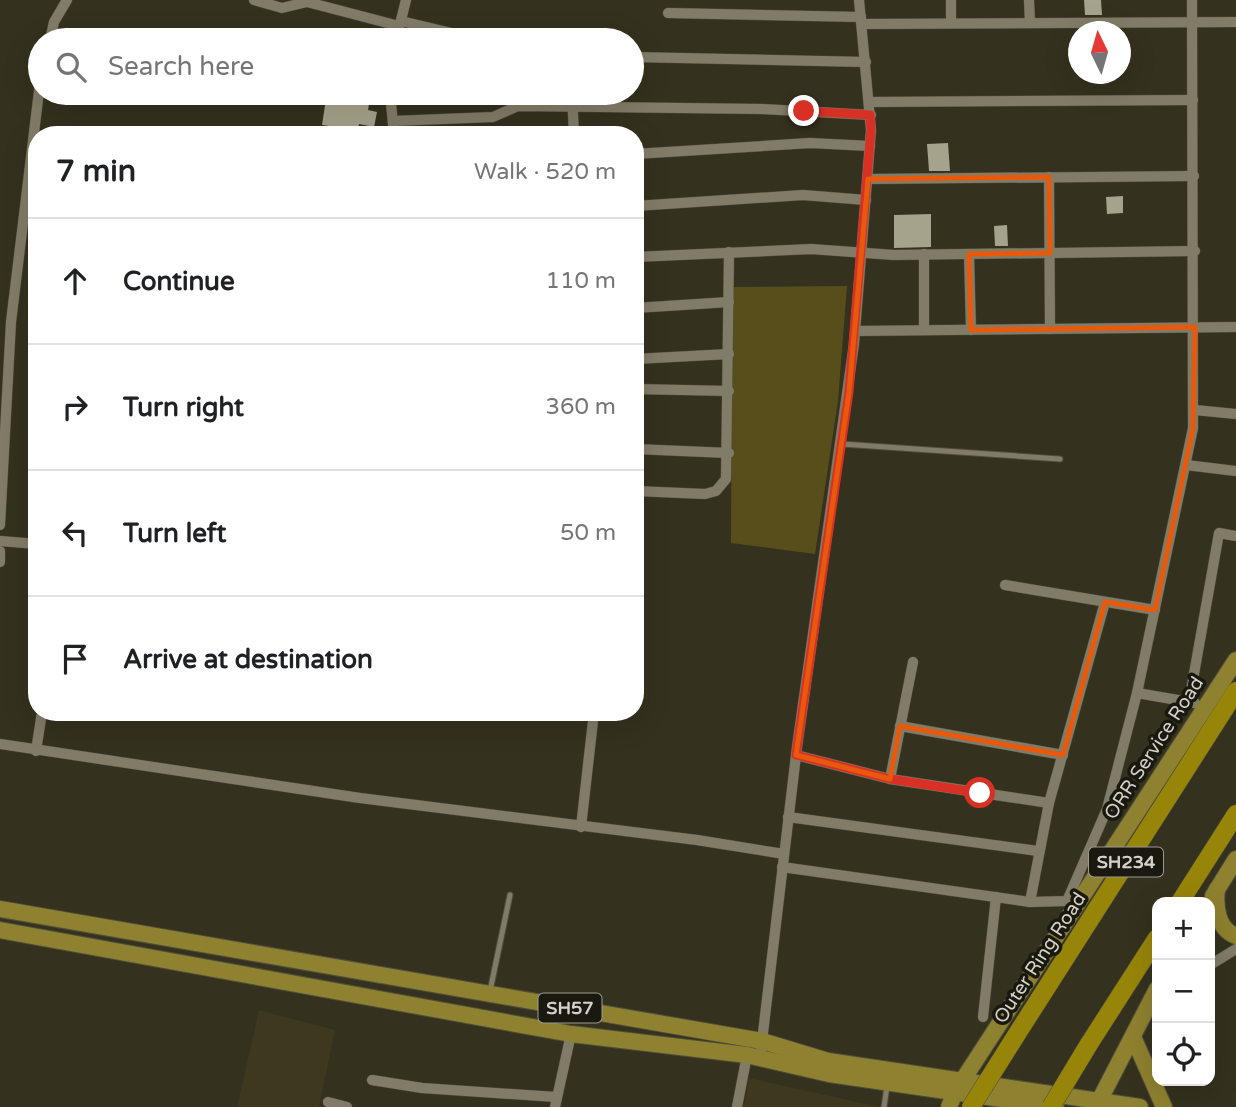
<!DOCTYPE html>
<html lang="en">
<head>
<meta charset="utf-8">
<style>
  :root { --surface:#fff; --page:#f6f6f6; --text:#202124; --muted:#757577; --line:#e0e0e0 }
  body { margin:0; font-family:"Varela Round",sans-serif; background:var(--page); color:var(--text) }
  .controls { position:absolute; right:21px; bottom:21px; display:grid; overflow:hidden; border-radius:14px; box-shadow:0 7px 28px #0002 }
  .controls button { width:63px; height:63px; display:grid; place-items:center; padding:0; border:0; border-bottom:2px solid var(--line); background:var(--surface); color:var(--text); font:35px sans-serif }
  .compass { position:absolute; left:1068px; top:21px; width:63px; height:63px; border-radius:50%; background:var(--surface); box-shadow:0 7px 28px #0002; rotate:355deg }
  .stop { position:absolute; width:21px; height:21px; margin:-16px; border:5px solid #d93025; border-radius:50%; background:#fff }
  .stop.end { background:#d93025; border-color:#fff; box-shadow:0 2px 7px #0008 }
  .list { margin:0; padding:0; list-style:none }
  h2 { display:flex; justify-content:space-between; align-items:center; height:91px; margin:0; padding:0 28px; font-size:30px }
  h2 small { font-size:23px; font-weight:400; color:var(--muted) }
  .list li { display:grid; grid-template-columns:46px 1fr auto; gap:21px; align-items:center; box-sizing:border-box; height:126px; padding:0 28px; border-top:2px solid var(--line) }
  .list b { display:block; font-size:26px; white-space:nowrap }
  .list em { font-size:23px; font-style:normal; color:var(--muted) }
  .icon { flex:none; width:38px; height:38px; fill:none; stroke:currentColor; stroke-width:2; stroke-linecap:round; stroke-linejoin:round }
  .map { position:relative; flex:none; width:1236px; height:1107px; overflow:hidden }
  .search { position:absolute; background:var(--surface); box-shadow:0 7px 28px #0002; left:28px; top:28px; width:616px; height:77px; display:flex; align-items:center; gap:18px; box-sizing:border-box; padding:0 24px; border-radius:38px; color:var(--muted); font-size:26px }
  .panel { position:absolute; background:var(--surface); box-shadow:0 7px 28px #0002; left:28px; top:126px; width:616px; height:595px; border-radius:28px }
  .map>svg:first-child { display:block }
  .built { fill:#3d381e }
  .green { fill:#574e1c }
  .building { fill:#a6a38c }
  .lines { fill:none; stroke-linecap:round; stroke-linejoin:round }
  .service-casing { stroke:#504d3c; stroke-width:7 }
  .minor-casing { stroke:#504d3c; stroke-width:11 }
  .primary-casing { stroke:#504d3c; stroke-width:18 }
  .motorway-casing { stroke:#504d3c; stroke-width:19 }
  .service { stroke:#807c67; stroke-width:5 }
  .minor { stroke:#807c67; stroke-width:10 }
  .primary { stroke:#8e812f; stroke-width:16 }
  .motorway { stroke:#978509; stroke-width:18 }
  .motorway-bridge-casing { stroke:#504d3c; stroke-width:19; stroke-linecap:butt }
  .motorway-bridge { stroke:#978509; stroke-width:18 }
  .route { stroke:#d93025; stroke-width:9 }
  .marked { fill:none; stroke:#e8590c; stroke-width:5; stroke-linejoin:round }
  .labels { text-anchor:middle; dominant-baseline:central; stroke-width:7; stroke-linejoin:round; paint-order:stroke }
  .shield { fill:#1a1910; stroke:#9d9b91; stroke-width:2 }
  .shield-label { font-size:18px; font-weight:bold; fill:#d5d3c8 }
  .street-label { font-size:19px; fill:#d5d3c8; stroke:#1a1910 }
</style>
</head>
<body>
<div class="map">
<svg width="1236" height="1107" viewBox="0 0 1236 1107">
  <rect width="100%" height="100%" fill="#34311e"/>
  <g class="built">
    <path d="M259,1010L335,1030L319,1107H237Z"/>
    <path d="M749,1078L880,1107H744Z"/>
  </g>
  <path class="green" d="M847,286L838,401L815,554L731,543L732,287Z"/>
  <g class="building">
    <path d="M1084,0H1101L1102,15H1085Z"/>
    <path d="M356,93H371L368,110L377,112L374,127L359,124L358,130L322,125L326,99L354,103Z"/>
    <path d="M948,143L950,171H929L927,144Z"/>
    <path d="M1123,196V213L1107,214L1106,197Z"/>
    <path d="M931,214V247L894,248V215Z"/>
    <path d="M1007,225L1008,246H995L994,226Z"/>
  </g>
  <g class="lines">
    <defs>
      <g id="service">
        <path d="M842,444L1060,459"/>
        <path d="M490,991L510,895"/>
        <path d="M884,1107L887,1086"/>
      </g>
      <g id="minor">
        <path d="M254,0L282,8L307,2L399,26"/>
        <path d="M951,0V23"/>
        <path d="M1029,0L1030,23"/>
        <path d="M668,13L861,17"/>
        <path d="M401,21L481,40"/>
        <path d="M862,24L1236,22"/>
        <path d="M50,40L54,22L67,0"/>
        <path d="M396,40L406,0"/>
        <path d="M632,57L866,62"/>
        <path d="M390,93L394,135"/>
        <path d="M572,93L574,135"/>
        <path d="M870,102L1193,100"/>
        <path d="M393,121L493,117L518,106L762,109L871,115"/>
        <path d="M635,154L810,143L870,146"/>
        <path d="M1049,177L1050,329"/>
        <path d="M868,179L1194,176"/>
        <path d="M635,206L803,195L866,200"/>
        <path d="M924,254V330"/>
        <path d="M969,254L971,330"/>
        <path d="M635,257L811,249L894,255L1195,251"/>
        <path d="M635,308L729,302"/>
        <path d="M855,331L1236,327"/>
        <path d="M635,359L729,354"/>
        <path d="M635,389L729,391"/>
        <path d="M1195,410L1236,414"/>
        <path d="M635,449L729,453"/>
        <path d="M1186,465L1236,471"/>
        <path d="M635,491L705,494L716,491L726,479L729,252"/>
        <path d="M0,525L11,322L40,83"/>
        <path d="M0,541L37,544"/>
        <path d="M0,551V562"/>
        <path d="M1005,585L1155,610"/>
        <path d="M1137,693L1195,703"/>
        <path d="M1189,702L1219,533L1236,536"/>
        <path d="M900,726L1063,755"/>
        <path d="M0,744L360,798L697,840L784,854"/>
        <path d="M36,751L42,712"/>
        <path d="M796,755L890,779L1049,803"/>
        <path d="M890,779L913,662"/>
        <path d="M788,817L1038,851"/>
        <path d="M581,827L594,712"/>
        <path d="M782,867L1030,902L1067,901L1107,809L1137,693L1193,428L1192,0"/>
        <path d="M1030,902L1049,803L1105,602"/>
        <path d="M1210,965L1236,949"/>
        <path d="M983,1017L996,897"/>
        <path d="M760,1058L797,747L854,344L871,130L859,0"/>
        <path d="M372,1080L422,1088L556,1097"/>
        <path d="M328,1102L347,1107"/>
        <path d="M555,1107L571,1034"/>
        <path d="M737,1107L747,1055"/>
      </g>
      <g id="primary">
        <path d="M1217,889C1215,906 1217,929 1236,936"/>
        <path d="M1213,896L1236,859"/>
        <path d="M0,909L762,1041L828,1061L1140,1107"/>
        <path d="M0,930L571,1034L747,1055L829,1074L1056,1107"/>
        <path d="M1134,1039L1164,1107"/>
        <path d="M949,1107L955,1092L1236,660"/>
        <path d="M1096,1107L1157,989"/>
      </g>
      <g id="motorway">
        <path d="M1180,902L1236,814"/>
        <path d="M1017,1034L1236,691"/>
        <path d="M1089,1044L1157,938"/>
      </g>
    </defs>
    <use href="#service" class="service-casing"/>
    <use href="#minor" class="minor-casing"/>
    <use href="#primary" class="primary-casing"/>
    <use href="#motorway" class="motorway-casing"/>
    <use href="#service" class="service"/>
    <use href="#minor" class="minor"/>
    <use href="#primary" class="primary"/>
    <use href="#motorway" class="motorway"/>
    <defs>
      <g id="motorway-bridge">
        <path d="M971,1107L1017,1034"/>
        <path d="M1051,1107L1089,1044"/>
      </g>
    </defs>
    <use href="#motorway-bridge" class="motorway-bridge-casing"/>
    <use href="#motorway-bridge" class="motorway-bridge"/>
  </g>
  <g class="lines">
    <path class="route" d="M804,111L870,115L871,130L849,392L796,755L890,779L980,793"/>
  </g>
  <path class="marked" d="M1049,177L1050,253L969,254L971,330L1195,327L1193,428L1155,610L1105,602L1063,755L900,726L890,779L796,755L849,392L868,179Z"/>
  <g class="labels">
    <g class="shield">
      <rect x="1089" y="847.5" width="74" height="29" rx="5"/>
      <rect x="538.5" y="993.5" width="63" height="29" rx="5"/>
    </g>
    <g class="shield-label">
      <text x="1126" y="862">SH234</text>
      <text x="570" y="1008">SH57</text>
    </g>
    <g class="street-label">
      <text transform="translate(1154 748) rotate(-57)">ORR Service Road</text>
      <text transform="translate(1040 958) rotate(-57)">Outer Ring Road</text>
    </g>
  </g>
</svg>
<div class="controls">
<button>+</button>
<button>−</button>
<button><svg class="icon" aria-label="locate" viewBox="0 0 24 24"><circle cx="12" cy="12" r="6"/><path d="M12 2v4M12 18v4M2 12h4M18 12h4"/></svg></button>
</div>
<svg class="compass" viewBox="-18 -18 36 36"><path d="M0-13l5 13h-10z" fill="#e53935"/><path d="M0 13l5-13h-10z" fill="#757577"/></svg>
<div class="stop" style="left:980px;top:793px"></div>
<div class="stop end" style="left:804px;top:111px"></div>
<div class="search"><svg class="icon" aria-label="search" viewBox="0 0 24 24"><circle cx="10" cy="10" r="6"/><path d="M15 15l6 6"/></svg>Search here</div>
<section class="panel">
<h2>7 min<small>Walk · 520 m</small></h2>
<ul class="list">
<li><svg class="icon" aria-label="ahead" viewBox="0 0 24 24"><path d="M12 20V5M6 11l6-6 6 6"/></svg><div><b>Continue</b></div><em>110 m</em></li>
<li><svg class="icon" aria-label="right" viewBox="0 0 24 24"><path d="M7 20v-9h11M14 6l5 5-5 5"/></svg><div><b>Turn right</b></div><em>360 m</em></li>
<li><svg class="icon" aria-label="left" viewBox="0 0 24 24"><path d="M17 20v-9H6M10 6l-5 5 5 5"/></svg><div><b>Turn left</b></div><em>50 m</em></li>
<li><svg class="icon" aria-label="arrive" viewBox="0 0 24 24"><path d="M6 21V4h12l-3 4 3 4H6"/></svg><div><b>Arrive at destination</b></div></li>
</ul>
</section>
</div>
</body>
</html>
